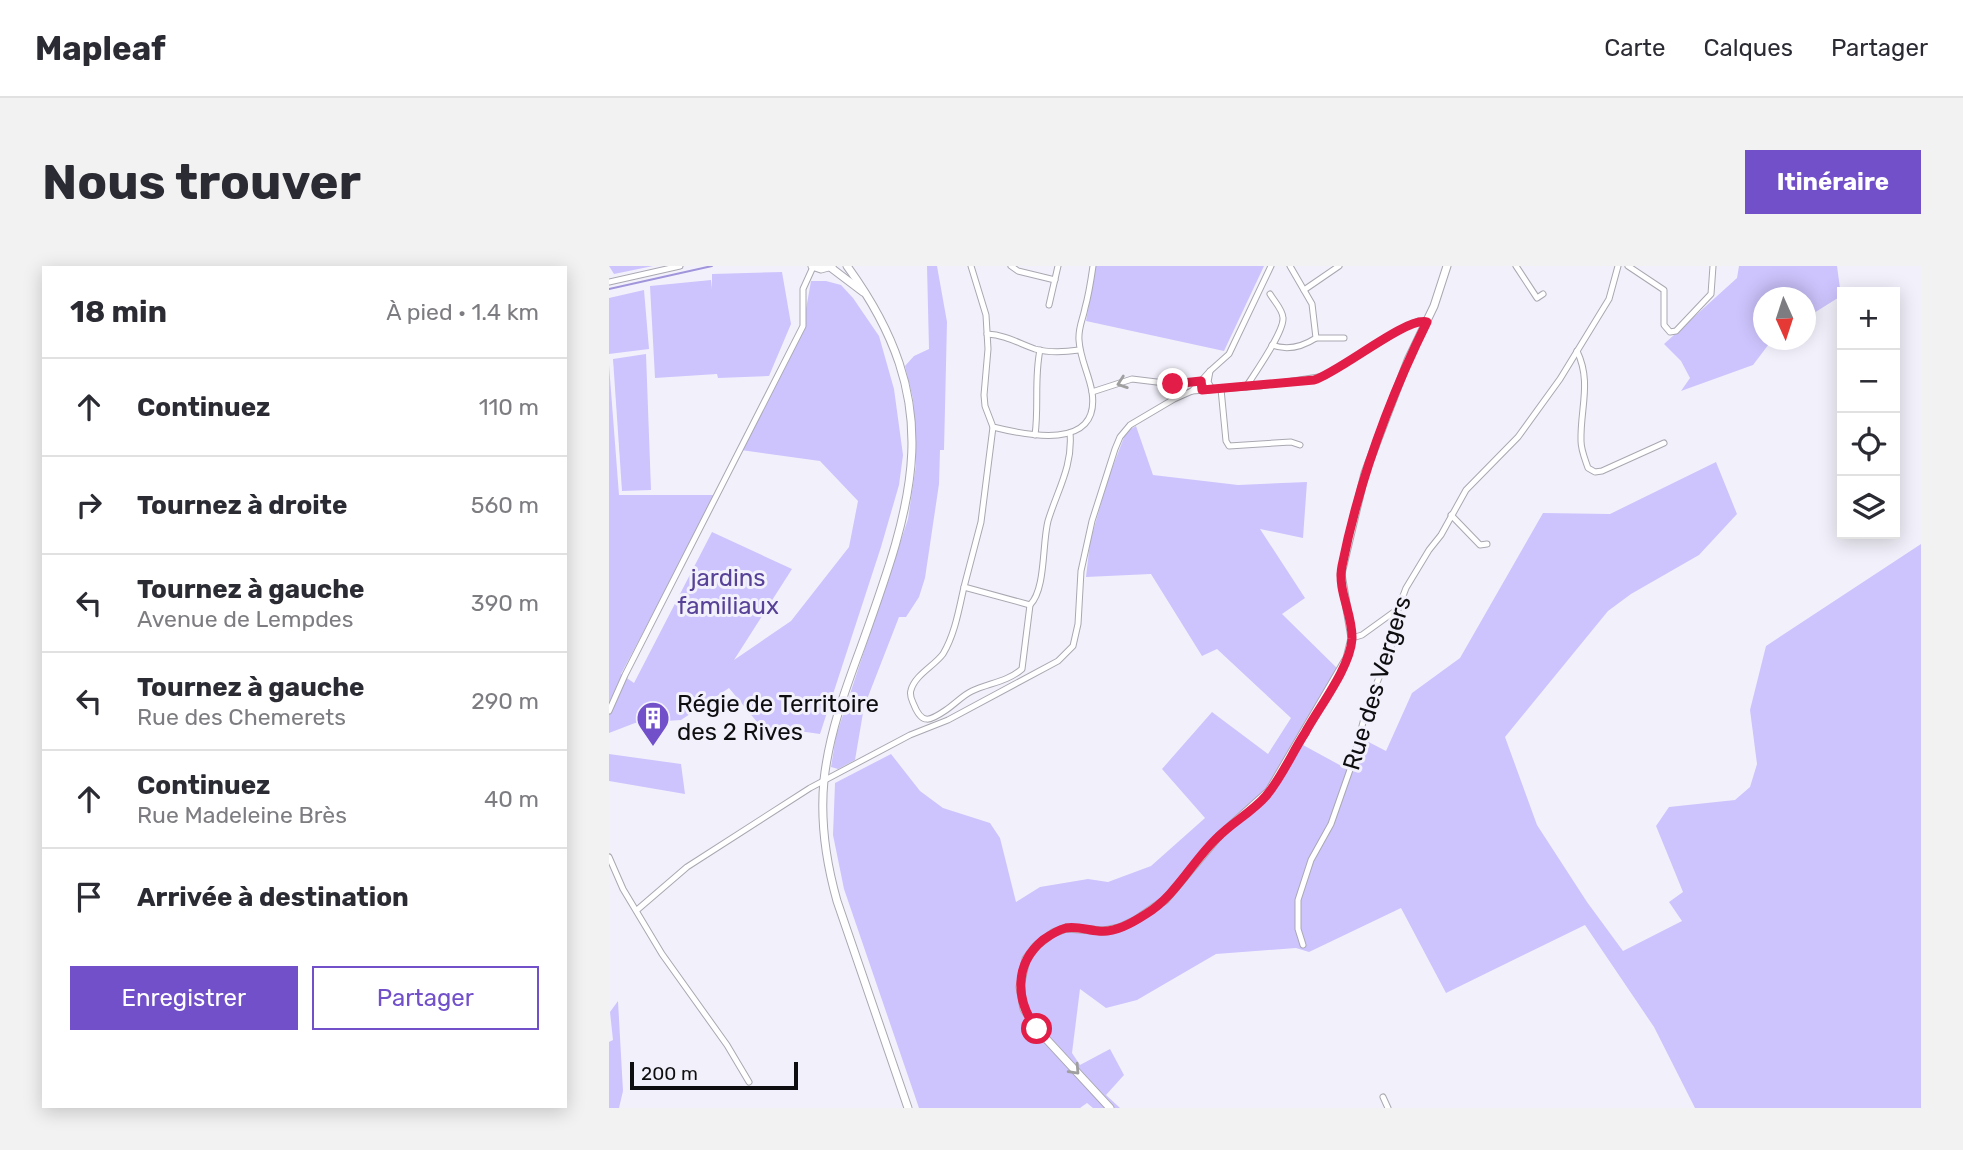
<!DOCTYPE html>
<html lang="fr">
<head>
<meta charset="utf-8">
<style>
  :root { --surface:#fff; --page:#f2f2f3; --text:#2b2b33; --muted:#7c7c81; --line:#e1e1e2; --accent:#7150ca }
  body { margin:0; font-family:Rubik,sans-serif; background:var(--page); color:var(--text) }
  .controls { position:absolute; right:21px; top:21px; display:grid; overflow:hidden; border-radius:0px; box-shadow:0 4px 18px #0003 }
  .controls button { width:63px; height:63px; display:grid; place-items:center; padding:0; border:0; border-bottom:2px solid var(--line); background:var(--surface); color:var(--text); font:35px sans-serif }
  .compass { position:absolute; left:1144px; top:21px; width:63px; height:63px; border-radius:50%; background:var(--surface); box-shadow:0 4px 18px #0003; rotate:177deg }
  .scale { position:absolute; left:21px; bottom:18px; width:168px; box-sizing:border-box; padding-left:7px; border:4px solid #0e0e11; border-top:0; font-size:19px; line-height:24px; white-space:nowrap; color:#0e0e11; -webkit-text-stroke:5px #f2f1fb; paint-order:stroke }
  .stop { position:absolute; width:21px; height:21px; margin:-16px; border:5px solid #e11d48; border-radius:50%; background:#fff }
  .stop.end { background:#e11d48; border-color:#fff; box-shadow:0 2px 7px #0008 }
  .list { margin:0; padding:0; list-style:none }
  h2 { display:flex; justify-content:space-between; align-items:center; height:91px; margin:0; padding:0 28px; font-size:30px }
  h2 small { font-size:23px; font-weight:400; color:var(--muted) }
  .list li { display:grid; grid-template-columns:46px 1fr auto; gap:21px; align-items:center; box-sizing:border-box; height:98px; padding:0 28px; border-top:2px solid var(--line) }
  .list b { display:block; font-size:26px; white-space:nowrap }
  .list p { margin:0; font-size:23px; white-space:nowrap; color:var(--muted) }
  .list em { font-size:23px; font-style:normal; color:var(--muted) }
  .actions { display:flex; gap:14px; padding:21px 28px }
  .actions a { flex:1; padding:16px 0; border:2px solid var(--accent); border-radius:0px; text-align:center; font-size:24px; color:var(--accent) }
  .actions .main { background:var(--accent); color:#fff }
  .icon { flex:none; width:38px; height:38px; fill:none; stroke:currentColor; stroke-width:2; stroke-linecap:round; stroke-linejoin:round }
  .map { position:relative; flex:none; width:1312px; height:842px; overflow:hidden; border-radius:0px }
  header { display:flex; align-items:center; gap:42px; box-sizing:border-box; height:98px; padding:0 35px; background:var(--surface); border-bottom:2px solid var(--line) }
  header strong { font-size:33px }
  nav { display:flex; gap:38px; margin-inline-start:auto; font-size:24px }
  .intro { display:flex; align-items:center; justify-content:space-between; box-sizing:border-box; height:168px; padding:0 42px }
  h1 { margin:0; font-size:49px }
  .button { padding:18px 32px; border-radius:0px; background:var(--accent); color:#fff; font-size:24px; font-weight:700 }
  main { display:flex; gap:42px; padding:0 42px }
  aside { flex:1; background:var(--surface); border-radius:0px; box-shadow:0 4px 18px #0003 }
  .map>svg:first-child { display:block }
  .green { fill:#cdc4fd }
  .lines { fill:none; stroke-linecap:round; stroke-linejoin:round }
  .stream { stroke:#a094db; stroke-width:2 }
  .street-casing { stroke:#a9a8b1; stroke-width:7 }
  .secondary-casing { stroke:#a9a8b1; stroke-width:9 }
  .street { stroke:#fff; stroke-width:5 }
  .secondary { stroke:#fff; stroke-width:7 }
  .oneway { stroke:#9f9fa0 }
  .route { stroke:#e11d48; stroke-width:9 }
  .labels { text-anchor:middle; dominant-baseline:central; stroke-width:6; stroke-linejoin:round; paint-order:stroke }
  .park-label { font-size:24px; fill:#574297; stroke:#f2f1fb }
  .street-label { font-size:24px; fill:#0e0e11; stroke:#f2f1fb }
  .poi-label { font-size:24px; fill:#0e0e11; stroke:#f2f1fb; text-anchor:start }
</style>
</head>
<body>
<header>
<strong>Mapleaf</strong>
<nav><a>Carte</a><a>Calques</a><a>Partager</a></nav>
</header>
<div class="intro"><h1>Nous trouver</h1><a class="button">Itinéraire</a></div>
<main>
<aside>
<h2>18 min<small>À pied · 1.4 km</small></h2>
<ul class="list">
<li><svg class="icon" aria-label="ahead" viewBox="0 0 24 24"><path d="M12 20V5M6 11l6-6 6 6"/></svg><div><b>Continuez</b></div><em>110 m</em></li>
<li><svg class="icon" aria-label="right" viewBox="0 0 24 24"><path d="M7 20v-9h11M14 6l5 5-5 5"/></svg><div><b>Tournez à droite</b></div><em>560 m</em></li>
<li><svg class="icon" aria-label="left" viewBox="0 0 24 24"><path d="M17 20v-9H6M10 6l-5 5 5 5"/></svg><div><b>Tournez à gauche</b><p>Avenue de Lempdes</p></div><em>390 m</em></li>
<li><svg class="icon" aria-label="left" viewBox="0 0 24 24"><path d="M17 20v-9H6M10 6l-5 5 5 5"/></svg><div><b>Tournez à gauche</b><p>Rue des Chemerets</p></div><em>290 m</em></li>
<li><svg class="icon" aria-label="ahead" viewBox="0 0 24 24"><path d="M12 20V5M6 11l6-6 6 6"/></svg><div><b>Continuez</b><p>Rue Madeleine Brès</p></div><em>40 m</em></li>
<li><svg class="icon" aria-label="arrive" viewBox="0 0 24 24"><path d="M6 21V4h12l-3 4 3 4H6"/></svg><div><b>Arrivée à destination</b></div></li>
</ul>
<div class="actions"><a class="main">Enregistrer</a><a>Partager</a></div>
</aside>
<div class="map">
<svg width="1312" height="842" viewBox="0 0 1312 842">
  <rect width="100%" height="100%" fill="#f2f1fb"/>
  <g class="green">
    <path d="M0,0H44L5,8Z"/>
    <path d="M318,0H328L338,56L335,184H331L330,218L316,312L310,331L297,351H290L255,441L246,494L229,503L222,501L227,470L299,253L307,199L304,133L296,100L305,90L320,83Z"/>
    <path d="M487,0H655L615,85L477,55Z"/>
    <path d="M1130,0H1228L1232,30L1197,52L1196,32H1154V74H1163L1144,99L1072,125L1081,112L1072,95L1055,78L1128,12Z"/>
    <path d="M173,6L182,58L160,110L109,112L108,108L46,112L41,20L102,14L103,23V8Z"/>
    <path d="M202,15H217L232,19L244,32L270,70L285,123L294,189L290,219L272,281L211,468L175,463L153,462L120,422L72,454L26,457L0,467V99L10,229H107L12,408L25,417L103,266L183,303L125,394L182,355L240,281L249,235L211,195L132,184L194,60Z"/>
    <path d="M35,24L40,83L0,88V32Z"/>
    <path d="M37,88L42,224L13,225L4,93Z"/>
    <path d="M527,160L544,209L629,219L698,216L694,272L651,263L696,332L673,348L734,408L694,479L738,503L748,470L777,485L803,427L851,392L934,247L1001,248L1107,196L1128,248L1090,289L1022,328L999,345L896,471L928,559L978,636L1014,685L1073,655L1060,636L1074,626L1047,560L1060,541L1126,534L1141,521L1148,498L1141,444L1157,380L1312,278V842H1086L1045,761L976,659L837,727L792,642L700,686L687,682L607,688L528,734L497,742L471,723L463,787L471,799L501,783L515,809L497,829L511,842H484L478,837L471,842H310L235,623L224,569L226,517L282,488L311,525L334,542L381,557L391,572L407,636L431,621L479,613L499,616L542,600L596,552L553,503L603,446L659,488L682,452L608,383L593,390L542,308L477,311L481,276L499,213L517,166Z"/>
    <path d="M0,488L72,498L76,528L0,515Z"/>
    <path d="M9,735L14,825L10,842H0V776L4,774L1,746Z"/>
  </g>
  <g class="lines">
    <path class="stream" d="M0,23L103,0"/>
    <defs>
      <g id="street">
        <path d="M362,0L377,49L379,83L375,129L376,140L384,161C416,169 492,186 483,126C480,108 471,93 470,74C469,62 474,53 476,42C480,28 482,14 484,0"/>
        <path d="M402,0L409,5L446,14"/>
        <path d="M907,0L928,32L934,28"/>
        <path d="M1019,0L1055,24V59L1061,66L1067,65L1102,28L1104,0"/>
        <path d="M0,16L71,0"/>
        <path d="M695,24L730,0"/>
        <path d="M440,39L449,0"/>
        <path d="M378,68C397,69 409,77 426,83C440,87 456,86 470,84"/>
        <path d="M707,72H735"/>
        <path d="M663,79C679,85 693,81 707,72L703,38L681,0"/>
        <path d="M968,85C983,116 971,143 972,175C972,184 976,193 979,202L986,206L993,205L1055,177"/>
        <path d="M601,105L599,116L603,123"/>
        <path d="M637,121C646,107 675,66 674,52C674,44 665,35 661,28"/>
        <path d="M612,123L617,175L620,180L682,176L691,179"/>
        <path d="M583,125L601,105L620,88L662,0"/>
        <path d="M483,126L523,113L564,118L590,115"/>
        <path d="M384,161L372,256L355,321L421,339C437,323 433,278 439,255C448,225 464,200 461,167"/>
        <path d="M426,169C430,141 425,112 431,84"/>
        <path d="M842,249L871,279L878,278"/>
        <path d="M355,321C350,343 346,368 334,388C325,400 306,409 302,424C300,430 303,434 305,439C313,459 321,455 337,444C346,438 354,429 363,425C380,417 398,416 413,403L421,339"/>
        <path d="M743,372L753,369L789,343"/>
        <path d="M0,445L16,409L194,60V23L204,1"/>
        <path d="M0,591L14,623L53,688L118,779L140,816"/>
        <path d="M28,644L78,601L201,522L301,469L339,454L449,395L464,380L469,358L472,305L483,255L506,183L511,171L521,159L565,133L583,125L651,120L716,110L786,67L809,55L818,56"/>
        <path d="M694,679L689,663V634L702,594L722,558L743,498L757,445L785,373L789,343L797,322L820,284L832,269L857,224L909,171L951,113L1000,33L1009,0"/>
        <path d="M774,831L779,842"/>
      </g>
      <g id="secondary">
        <path d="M203,0L212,3L223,0"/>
        <path d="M238,0C339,139 305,233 252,381C236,424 220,468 215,514C211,555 217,596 228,635L299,842"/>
        <path d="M221,1L254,26"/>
        <path d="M501,842L428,763L415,743L411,721L417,693L427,680L444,667L457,662L495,665L510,662L527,654L556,634L609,571L660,525L738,392L743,372L732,308L756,207L799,94L825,40L838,0"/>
      </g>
    </defs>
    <use href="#street" class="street-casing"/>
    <use href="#secondary" class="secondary-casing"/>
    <use href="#street" class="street"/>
    <use href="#secondary" class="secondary"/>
  </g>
  <defs><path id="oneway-chevron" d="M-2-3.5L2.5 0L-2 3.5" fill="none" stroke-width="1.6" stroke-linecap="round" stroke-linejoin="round" transform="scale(1.75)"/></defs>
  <g class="oneway">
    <use href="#oneway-chevron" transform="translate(513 117) rotate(161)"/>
    <use href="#oneway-chevron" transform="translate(466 804) rotate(47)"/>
  </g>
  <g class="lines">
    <path class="route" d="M428,763C406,735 405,698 434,674C441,669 449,664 457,662C468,660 478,664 489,665C506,667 523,657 537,648C568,629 583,595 609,571C624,556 643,546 657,530C673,511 683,487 696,467C710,441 741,402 743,373C744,348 728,325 733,300C750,215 780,133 818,56C798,50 731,106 705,114L593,124L592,115L564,118"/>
  </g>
  <defs>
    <symbol id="building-pin" viewBox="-11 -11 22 30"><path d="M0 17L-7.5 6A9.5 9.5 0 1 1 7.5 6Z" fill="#7150ca" stroke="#f2f1fb"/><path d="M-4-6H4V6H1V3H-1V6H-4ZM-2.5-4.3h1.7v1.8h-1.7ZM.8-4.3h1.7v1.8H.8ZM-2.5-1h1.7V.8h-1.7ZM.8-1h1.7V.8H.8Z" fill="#fff"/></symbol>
  </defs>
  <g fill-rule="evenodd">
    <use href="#building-pin" x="25" y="433" width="38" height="52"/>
  </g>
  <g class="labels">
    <g class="park-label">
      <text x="119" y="312">jardins<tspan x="119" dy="28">familiaux</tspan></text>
    </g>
    <g class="street-label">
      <text transform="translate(768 417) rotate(-73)">Rue des Vergers</text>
    </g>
    <g class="poi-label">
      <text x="68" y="438">Régie de Territoire<tspan x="68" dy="28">des 2 Rives</tspan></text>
    </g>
  </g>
</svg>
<div class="controls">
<button>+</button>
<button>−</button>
<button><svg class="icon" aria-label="locate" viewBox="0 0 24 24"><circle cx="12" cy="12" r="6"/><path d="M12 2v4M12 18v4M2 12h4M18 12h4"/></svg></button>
<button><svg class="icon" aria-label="layers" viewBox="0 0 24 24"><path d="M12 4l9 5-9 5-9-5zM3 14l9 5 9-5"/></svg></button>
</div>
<svg class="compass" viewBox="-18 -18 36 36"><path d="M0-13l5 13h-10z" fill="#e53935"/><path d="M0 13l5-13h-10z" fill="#7c7c81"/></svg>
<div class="scale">200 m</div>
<div class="stop" style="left:428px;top:763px"></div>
<div class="stop end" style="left:564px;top:118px"></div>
</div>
</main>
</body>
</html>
